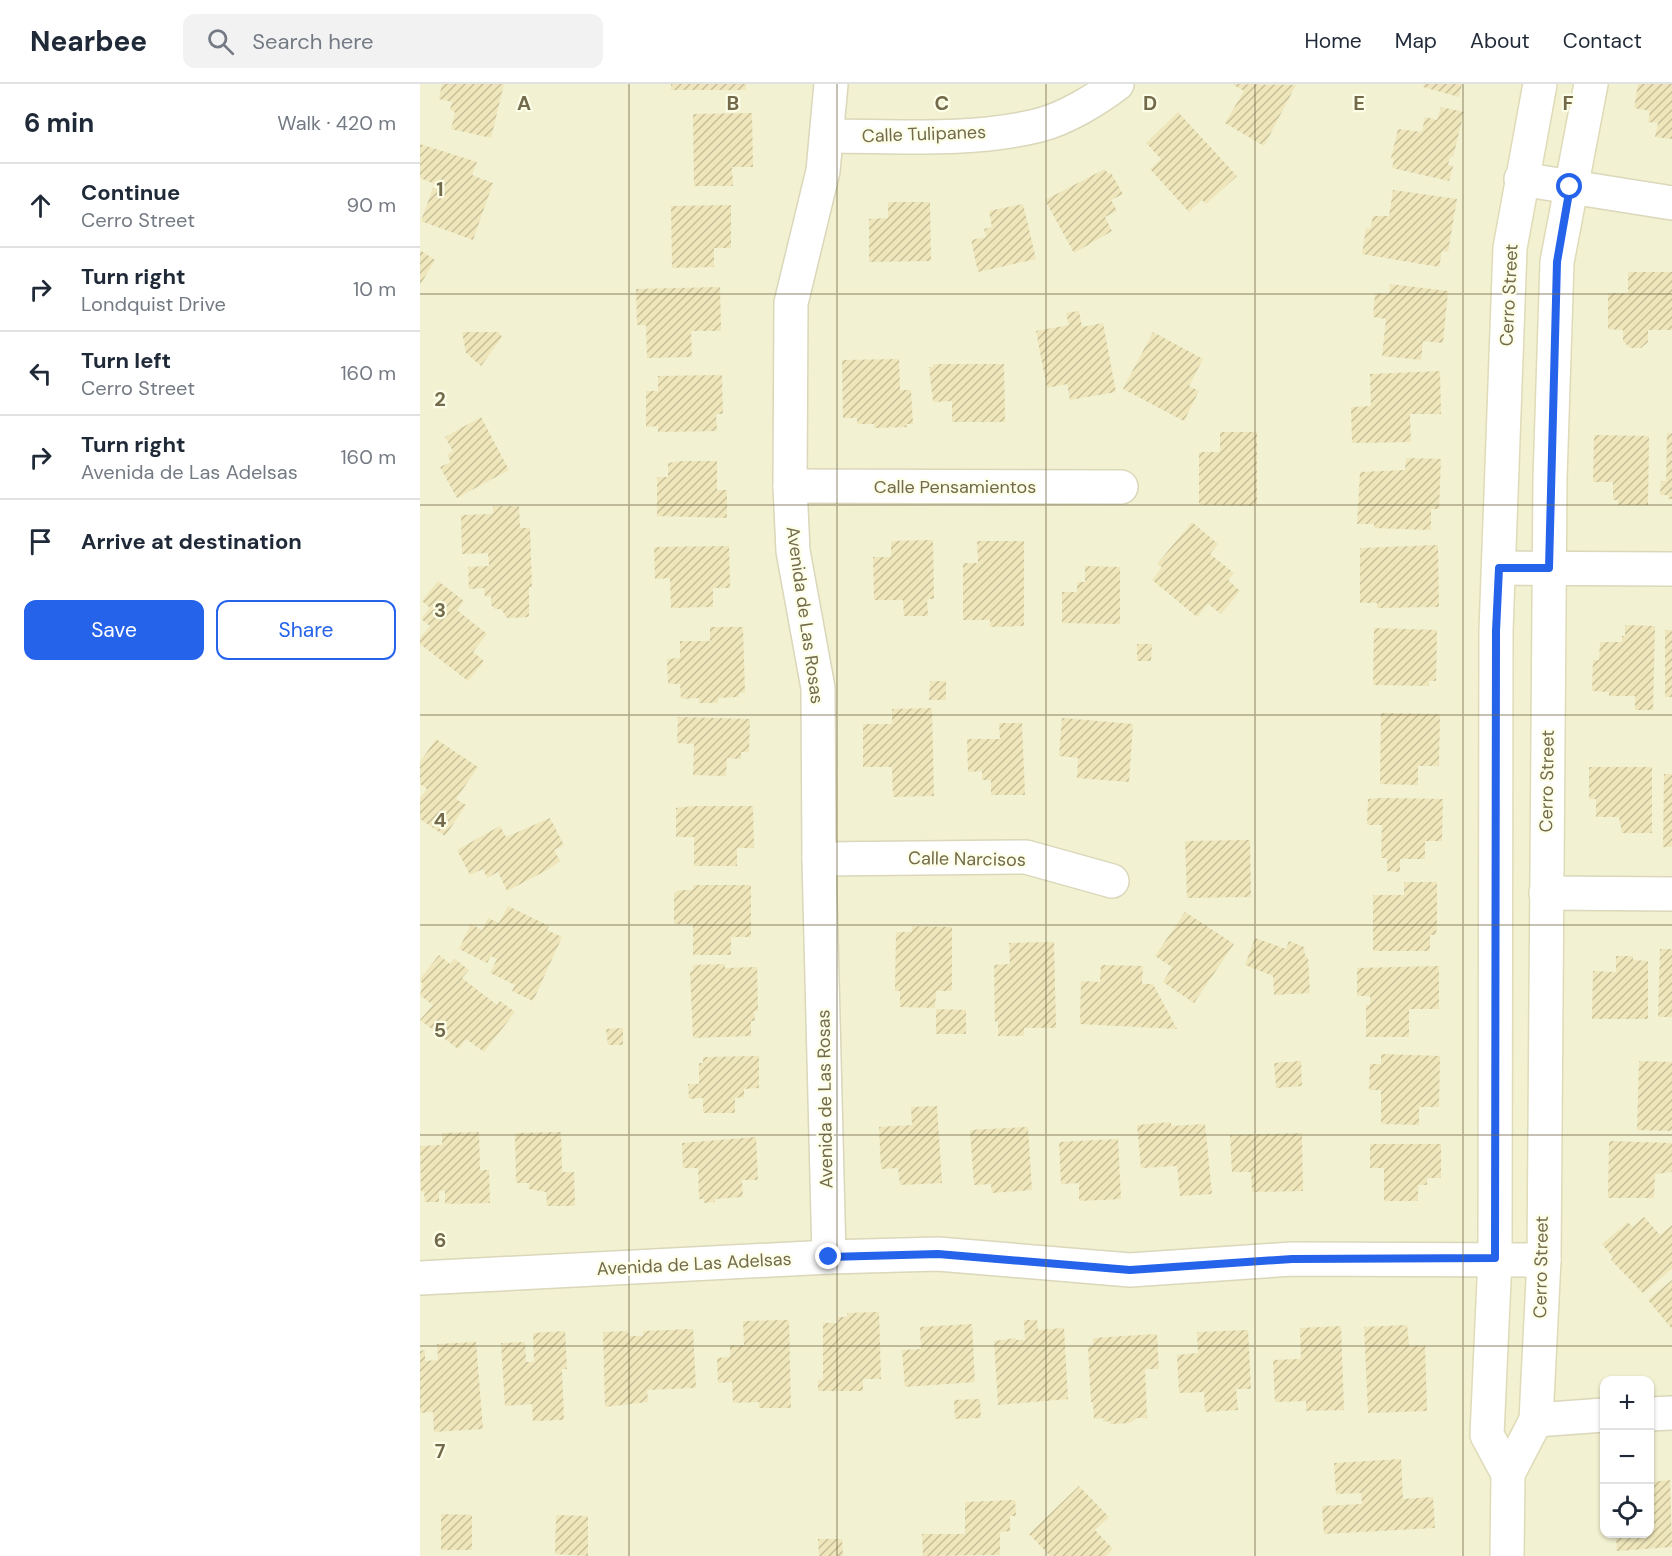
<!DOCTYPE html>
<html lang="en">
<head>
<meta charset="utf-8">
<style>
  :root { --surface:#fff; --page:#f2f2f3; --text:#1f2937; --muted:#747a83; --line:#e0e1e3; --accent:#2563eb }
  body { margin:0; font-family:"DM Sans",sans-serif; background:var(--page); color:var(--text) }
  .controls { position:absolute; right:18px; bottom:18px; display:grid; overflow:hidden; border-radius:12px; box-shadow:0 2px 4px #0004 }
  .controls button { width:54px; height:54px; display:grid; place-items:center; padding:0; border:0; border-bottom:2px solid var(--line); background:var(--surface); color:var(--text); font:30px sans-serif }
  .stop { position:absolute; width:18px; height:18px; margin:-14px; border:4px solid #2563eb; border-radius:50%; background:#fff }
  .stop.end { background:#2563eb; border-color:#fff; box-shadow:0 2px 6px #0008 }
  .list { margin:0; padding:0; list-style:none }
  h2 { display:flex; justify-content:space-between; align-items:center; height:78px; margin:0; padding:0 24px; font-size:26px }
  h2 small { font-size:20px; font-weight:400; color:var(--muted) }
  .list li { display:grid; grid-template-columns:39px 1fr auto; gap:18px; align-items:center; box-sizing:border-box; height:84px; padding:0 24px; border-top:2px solid var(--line) }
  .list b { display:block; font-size:22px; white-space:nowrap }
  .list p { margin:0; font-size:20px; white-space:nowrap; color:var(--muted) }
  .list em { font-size:20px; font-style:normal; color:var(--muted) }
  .actions { display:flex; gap:12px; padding:18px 24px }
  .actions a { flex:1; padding:14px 0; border:2px solid var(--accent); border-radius:12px; text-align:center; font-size:21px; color:var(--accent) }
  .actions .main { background:var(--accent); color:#fff }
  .icon { flex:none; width:33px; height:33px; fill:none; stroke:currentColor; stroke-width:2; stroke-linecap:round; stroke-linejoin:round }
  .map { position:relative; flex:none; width:1252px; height:1472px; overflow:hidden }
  header { display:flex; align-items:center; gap:36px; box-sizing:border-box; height:84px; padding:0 30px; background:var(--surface); border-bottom:2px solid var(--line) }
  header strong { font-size:28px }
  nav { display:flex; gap:33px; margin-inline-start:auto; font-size:21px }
  .search { width:420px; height:54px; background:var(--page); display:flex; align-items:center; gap:15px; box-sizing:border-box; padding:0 21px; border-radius:12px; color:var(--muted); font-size:22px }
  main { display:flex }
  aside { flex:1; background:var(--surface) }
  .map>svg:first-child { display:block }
  .residential { fill:#f2f1d1; fill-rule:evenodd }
  .building { fill:url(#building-hatch) }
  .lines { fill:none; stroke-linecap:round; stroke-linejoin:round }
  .street-casing { stroke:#dad7ba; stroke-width:36 }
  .secondary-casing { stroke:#dfdbb8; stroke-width:36 }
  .street { stroke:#fff; stroke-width:33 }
  .secondary { stroke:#fff; stroke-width:33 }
  .route { stroke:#2563eb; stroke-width:8 }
  .grid { fill:none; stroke:#726a4a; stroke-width:1.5; stroke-opacity:0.55 }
  .labels { text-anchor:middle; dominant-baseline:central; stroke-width:4.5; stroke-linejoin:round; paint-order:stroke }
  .street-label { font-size:18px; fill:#726a4a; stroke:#fdfee8 }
  .grid-label { font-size:20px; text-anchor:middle; font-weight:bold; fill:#726a4a; stroke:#fdfee8; stroke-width:4.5; stroke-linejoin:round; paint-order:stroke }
</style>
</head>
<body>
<header>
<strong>Nearbee</strong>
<div class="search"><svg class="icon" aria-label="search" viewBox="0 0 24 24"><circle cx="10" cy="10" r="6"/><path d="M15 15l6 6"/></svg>Search here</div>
<nav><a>Home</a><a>Map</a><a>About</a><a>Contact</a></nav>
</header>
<main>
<aside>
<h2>6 min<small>Walk · 420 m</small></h2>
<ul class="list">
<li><svg class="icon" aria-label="ahead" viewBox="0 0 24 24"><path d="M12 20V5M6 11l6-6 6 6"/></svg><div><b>Continue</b><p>Cerro Street</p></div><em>90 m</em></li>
<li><svg class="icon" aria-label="right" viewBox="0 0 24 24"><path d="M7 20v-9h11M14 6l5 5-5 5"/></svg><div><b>Turn right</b><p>Londquist Drive</p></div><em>10 m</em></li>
<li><svg class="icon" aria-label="left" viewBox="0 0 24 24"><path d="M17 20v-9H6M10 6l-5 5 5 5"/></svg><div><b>Turn left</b><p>Cerro Street</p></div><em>160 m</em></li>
<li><svg class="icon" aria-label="right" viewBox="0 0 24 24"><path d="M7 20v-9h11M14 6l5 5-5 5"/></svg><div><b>Turn right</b><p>Avenida de Las Adelsas</p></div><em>160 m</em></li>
<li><svg class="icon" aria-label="arrive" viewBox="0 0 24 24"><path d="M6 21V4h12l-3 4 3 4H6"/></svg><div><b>Arrive at destination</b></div></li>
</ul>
<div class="actions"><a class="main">Save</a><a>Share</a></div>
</aside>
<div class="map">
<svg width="1252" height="1472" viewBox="0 0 1252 1472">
  <defs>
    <pattern id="building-hatch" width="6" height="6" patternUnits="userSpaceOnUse" patternTransform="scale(1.5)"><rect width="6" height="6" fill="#efe7bb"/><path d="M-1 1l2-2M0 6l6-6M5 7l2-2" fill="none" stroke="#c6bf9a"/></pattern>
  </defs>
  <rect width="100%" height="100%" fill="#fafbe2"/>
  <path class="residential" d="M0,0H1252V1472H0ZM1184,1296H1230V1450H1184Z"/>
  <g class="building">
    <path d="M22,0H84L71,54L31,45L35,28L30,26L32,18L19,15Z"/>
    <rect x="251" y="0" width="75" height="6"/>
    <path d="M812,0L876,1L844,62L805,39L824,7Z"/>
    <path d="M1004,0H1042L1039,13L1003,3Z"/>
    <path d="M1218,0H1252V55L1235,53L1238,39L1228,38L1230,27L1214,24Z"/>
    <path d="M1021,23L1044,28L1033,73H1030L1028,81L1033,82L1029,97L972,84L974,75L971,74L978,45L1002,48L1005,33L1017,36Z"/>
    <path d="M758,28L817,92L786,120L782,116L769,128L730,85L741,75L726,59Z"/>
    <path d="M332,29L333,83H312L313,102H274L273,30Z"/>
    <path d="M0,60L57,78L52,91L73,99L53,156L1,137L13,104L15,105L17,101L0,94Z"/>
    <path d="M685,85L688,90L691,89L703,110L691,116L697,127L685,133L692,147L654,169L625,116Z"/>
    <path d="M973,106L1037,115L1028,168L1022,167L1019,183L942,170L946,144L950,145L953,132H969Z"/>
    <path d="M468,118H510L511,177L449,178V135L468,134Z"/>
    <path d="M603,120L616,175L558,188L551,156L566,153L564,145L572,143L569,127Z"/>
    <path d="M311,121V164H294V183L252,184L251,122Z"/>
    <path d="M0,166L15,176L0,201Z"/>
    <path d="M1208,188H1252V246H1228V258L1221,264H1210L1203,257V246L1188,245V209H1208Z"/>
    <path d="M970,200L1028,207L1023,259L1003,257L1001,276L962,272L966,235L953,233L955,209L969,210Z"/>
    <path d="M300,203L301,247H271L272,273L227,274L226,241H217L216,205Z"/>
    <path d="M659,227L662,243L683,239L696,308L650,316L647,300L627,304L616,247L649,241L646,229Z"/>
    <path d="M42,248H79L82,253L61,282L46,269Z"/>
    <path d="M733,248L783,275L769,302L779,307L764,337L703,305Z"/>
    <path d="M479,275L480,306H491L493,340H486L487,343L454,344V340H437V334H423L422,276Z"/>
    <path d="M513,280H584L585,338H532V317L513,318L509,283H513Z"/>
    <path d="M1020,287L1021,330H990L991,358L932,359L931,323L951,322L950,290Z"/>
    <path d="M302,291L303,330H296L297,347L238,348V342L226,343V307H238V292Z"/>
    <path d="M61,333L89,386L37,414L20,383L31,378L27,371L33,367L25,353Z"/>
    <path d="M800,348H837V422L779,421V368H800Z"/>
    <path d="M1247,349H1252V415H1248V411H1240L1241,397H1246Z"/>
    <path d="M1174,351L1229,352L1228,421H1198V416H1193V398H1173Z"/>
    <path d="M986,374L1021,375L1019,425H1011V446L954,444V440H937L940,388L985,386Z"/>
    <path d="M262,377H297V406H307V434L237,432V393H248V379Z"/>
    <path d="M73,422H99L100,444H110L112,503H109V533L87,534L81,525H75L71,521V512L65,513L64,504L49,505L48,483L69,482L68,469L42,470L41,431L73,430Z"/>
    <path d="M772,438L798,460L790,470L814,489L808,496L820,507L801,530L788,520L777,533L732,496L742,483L737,480Z"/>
    <path d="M513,456L514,515H507L508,532H484L483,516H454L453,473H471V457Z"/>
    <path d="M557,457H604V542L570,543V536H543V479H558Z"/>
    <path d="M1018,461L1019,523L957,524V519H940V464Z"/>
    <path d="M309,462L310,504H293V523L251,524L250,494L235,495L234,463Z"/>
    <path d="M665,482L700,483V540L642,539V508H657V498H665Z"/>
    <path d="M18,497L44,517L37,526L67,550L53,568L64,577L48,597L0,560V554L10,542L1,535L10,524L2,517Z"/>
    <path d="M1205,541L1235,542L1233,626H1215V612H1189V608L1172,607L1173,576H1179L1180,558H1202V552H1205Z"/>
    <path d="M290,543H323L325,609H319V613L298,614V619H279V614L261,615L260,600H248L247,575L260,574V557H290Z"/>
    <path d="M954,544L1017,546L1016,597H1009V602L953,601Z"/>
    <rect x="1245" y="546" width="7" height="67"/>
    <path d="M717,560H732L731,577H717Z"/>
    <path d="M510,597H526V616H509Z"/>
    <path d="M512,624L514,712L473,713L472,683H443V640H472V625Z"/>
    <path d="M961,629L1020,630L1019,682H998V701L960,700Z"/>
    <path d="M258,633L330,635L329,668H321V675L307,674L306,692L273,691L274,660L257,659Z"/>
    <path d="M642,634L713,640L709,698L657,694L658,674L639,672Z"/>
    <path d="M579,639H602L605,711H571V696H562V687L548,688L547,655H580Z"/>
    <path d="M16,655L58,683L36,715L46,721L25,752L0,735V714L7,705L0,700V678Z"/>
    <path d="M1169,683H1232V749H1202L1199,733H1176V715H1169Z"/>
    <path d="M1244,690H1252V763H1243Z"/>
    <path d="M962,714L1023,715L1022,757H1005V775H980V788L967,787V774H961L962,741H947L948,715Z"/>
    <path d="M274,722H333L334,764H317V782H274V753H256V724Z"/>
    <path d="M130,734L144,761L134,766L140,777L129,785L87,807L78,788L67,794L63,785L50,791L37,766L80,742L86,753Z"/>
    <path d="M830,756L831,813L767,814L765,757Z"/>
    <path d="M984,798H1017V841L1016,851H1010V867H953V811H984Z"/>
    <path d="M273,801H331V853H311V871H273V840H254V809L260,806H273Z"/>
    <path d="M88,822L129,842L127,846L142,853L113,917L92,907L95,901L70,889L77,875L71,872L67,879L39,865L51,840L62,846L68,834L79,839Z"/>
    <path d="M765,828L814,860L774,919L743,898L752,883L735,872Z"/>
    <path d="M492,842L532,843V907H516L515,924L480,923V907H475L476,848H492Z"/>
    <path d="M835,854L866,865L869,857L884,863L885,872L888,874L890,909L854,911L853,892L825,881Z"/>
    <path d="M634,858L636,944H604V952H578V938H575L574,881L590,880L589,859Z"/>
    <path d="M1240,865H1252V933H1238Z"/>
    <path d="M19,871L30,880L35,875L49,886L42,894L77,921L80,917L95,928L64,968L46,955L38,965L0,936L13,921L0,911L3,901L0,895Z"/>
    <path d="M1196,872H1213V876L1228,877V935H1172L1173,887L1196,888Z"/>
    <path d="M305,880V884L337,883L338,927H334L335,937H331V952L273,954L270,887H273V881Z"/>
    <path d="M681,881L723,882L722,900H733L757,945L660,940L661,897L680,898Z"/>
    <path d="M1019,882V925H989V953H946V921H950V912H937V884Z"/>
    <path d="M516,925L546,926V950H516Z"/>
    <path d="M203,944V961H188L186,945Z"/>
    <path d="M961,970L1020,972L1019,1023H999V1041L961,1040V1006H949L950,980H961Z"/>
    <path d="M339,972V1004L324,1005V1013L315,1014V1029H283V1014L269,1015L268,1000H279V979H283V973Z"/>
    <path d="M881,977L882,1002L856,1004L854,979Z"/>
    <path d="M1219,977L1252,978V1047L1217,1046Z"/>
    <path d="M517,1022L522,1099L480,1101L478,1084L461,1085L459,1043L492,1041L491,1023Z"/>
    <path d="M751,1038V1042L785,1040L792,1110L760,1112L757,1082L721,1084L717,1041Z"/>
    <path d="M608,1043L612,1106L572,1109L571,1100L554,1101L550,1046Z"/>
    <path d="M59,1048L60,1086H69L70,1119L25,1120V1107H19V1118H5L4,1107L1,1108L0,1062L22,1061V1049Z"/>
    <path d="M141,1048L142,1088H154L155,1122H127L126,1108L109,1105V1099H96L95,1049Z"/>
    <path d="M882,1049L883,1107L832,1108L831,1088H812L810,1051Z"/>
    <path d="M336,1053L338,1096H322L323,1113L295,1115V1118L284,1119V1115H279L278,1084H263L262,1059Z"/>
    <path d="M698,1055L701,1115L659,1117V1099L641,1100L639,1058Z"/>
    <path d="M1189,1057L1252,1059V1088L1235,1090L1234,1114H1188Z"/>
    <path d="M950,1060H1021V1094H1007V1101H998V1117H964V1084H950Z"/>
    <path d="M1224,1133L1240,1151L1252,1141V1185L1223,1209L1191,1176L1193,1173L1182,1160L1208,1138L1212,1143Z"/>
    <path d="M1252,1196V1245L1228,1216Z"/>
    <path d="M459,1228L461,1295H443V1307H398V1296H403V1239H418V1233H427V1229Z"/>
    <path d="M369,1236L371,1324H339V1318L313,1319L312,1298L298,1299L297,1274L310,1273V1261H324L323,1237Z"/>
    <path d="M604,1236H617L618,1246L644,1244L648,1315L578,1321L574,1257L596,1254V1256H605Z"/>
    <path d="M552,1240L555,1298L485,1303L482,1266L501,1265L500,1243Z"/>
    <path d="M987,1241L989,1262L1005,1261L1007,1327L948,1329L944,1243Z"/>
    <path d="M921,1242L924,1326L886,1327V1317L855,1318L853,1276L881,1275L880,1244Z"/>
    <path d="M273,1245L276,1304L227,1306L228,1318L185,1323L183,1248L208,1247L209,1252H223V1247Z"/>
    <path d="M828,1246L831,1305H816L818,1326L785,1328L784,1308L759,1309L757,1271L778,1269L777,1248Z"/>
    <path d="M145,1247L147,1285H142L144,1336L113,1337L112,1320L85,1322L81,1259L105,1258L106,1278H114L113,1249Z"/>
    <path d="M737,1250L739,1285H725L727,1334H717L710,1339L690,1340V1337L683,1338V1334L674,1335L673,1318H671L668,1263L673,1262V1254Z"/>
    <path d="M56,1258L63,1345L14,1348L13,1328L0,1329V1267L5,1266V1277L18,1276L17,1260Z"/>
    <path d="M560,1315L561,1334L535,1335L534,1316Z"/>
    <path d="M981,1375L983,1415L1013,1413L1015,1444L904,1450L902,1422L942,1420L941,1409L916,1410L914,1379Z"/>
    <path d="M1250,1396L1252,1463L1197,1467L1196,1452H1193V1450H1230V1398Z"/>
    <path d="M659,1402L689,1433L675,1446L693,1465L686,1472H630L609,1450Z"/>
    <path d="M595,1416L596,1432H590V1447L580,1448V1471L503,1472L502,1450H545V1418Z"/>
    <path d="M21,1430L52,1431V1466H21Z"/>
    <path d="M136,1431L168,1432V1472L135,1470Z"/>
    <path d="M398,1455H422L423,1472H399Z"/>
  </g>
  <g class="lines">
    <defs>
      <g id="street">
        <path d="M408,52C478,52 552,58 620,41C646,34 676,16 697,0"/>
        <path d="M1101,95L1252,119"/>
        <path d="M370,402L701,403"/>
        <path d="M1079,484L1252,485"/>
        <path d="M399,775L606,773L692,797"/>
        <path d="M1126,809L1252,810"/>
        <path d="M409,1173L399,775L398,604L373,467L370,402L371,219L403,87L411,0"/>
        <path d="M0,1194L409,1173L518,1170L710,1186L872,1175L1124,1176"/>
        <path d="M1230,1330L1252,1329"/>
        <path d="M1116,1336L1184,1331"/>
      </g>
      <g id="secondary">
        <path d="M1088,1390L1067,1351L1075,1174L1076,547L1090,164L1120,0"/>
        <path d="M1087,1472L1088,1390L1116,1336L1124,1176L1130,394L1137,178L1171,0"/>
      </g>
    </defs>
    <use href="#street" class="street-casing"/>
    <use href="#secondary" class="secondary-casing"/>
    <use href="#street" class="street"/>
    <use href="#secondary" class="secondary"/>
  </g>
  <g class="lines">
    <path class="route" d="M409,1173L518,1170L710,1186L872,1175L1075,1174L1076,547L1079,484H1129L1137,178L1150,103"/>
  </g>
  <path class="grid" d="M209,0V1472M417,0V1472M626,0V1472M835,0V1472M1043,0V1472M0,210H1252M0,421H1252M0,631H1252M0,841H1252M0,1051H1252M0,1262H1252"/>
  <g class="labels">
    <g class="street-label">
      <text transform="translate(504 50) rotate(-2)">Calle Tulipanes</text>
      <text transform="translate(1089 211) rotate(-87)">Cerro Street</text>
      <text x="535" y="403">Calle Pensamientos</text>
      <text transform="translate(385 531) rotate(82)">Avenida de Las Rosas</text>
      <text transform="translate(1127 697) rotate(-89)">Cerro Street</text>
      <text transform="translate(547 775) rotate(1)">Calle Narcisos</text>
      <text transform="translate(405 1015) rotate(-91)">Avenida de Las Rosas</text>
      <text transform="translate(274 1180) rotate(-3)">Avenida de Las Adelsas</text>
      <text transform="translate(1121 1183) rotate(-89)">Cerro Street</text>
    </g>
  </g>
  <g class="grid-label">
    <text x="104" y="26">A</text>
    <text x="313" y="26">B</text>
    <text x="522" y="26">C</text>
    <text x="730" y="26">D</text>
    <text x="939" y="26">E</text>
    <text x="1148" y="26">F</text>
    <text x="20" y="112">1</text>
    <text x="20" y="322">2</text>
    <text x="20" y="533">3</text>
    <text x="20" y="743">4</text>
    <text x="20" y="953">5</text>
    <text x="20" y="1163">6</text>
    <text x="20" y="1374">7</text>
  </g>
</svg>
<div class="controls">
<button>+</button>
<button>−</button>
<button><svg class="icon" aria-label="locate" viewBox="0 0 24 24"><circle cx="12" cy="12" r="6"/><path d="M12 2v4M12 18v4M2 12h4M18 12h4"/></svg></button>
</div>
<div class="stop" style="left:1150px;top:103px"></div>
<div class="stop end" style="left:409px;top:1173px"></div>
</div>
</main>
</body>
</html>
